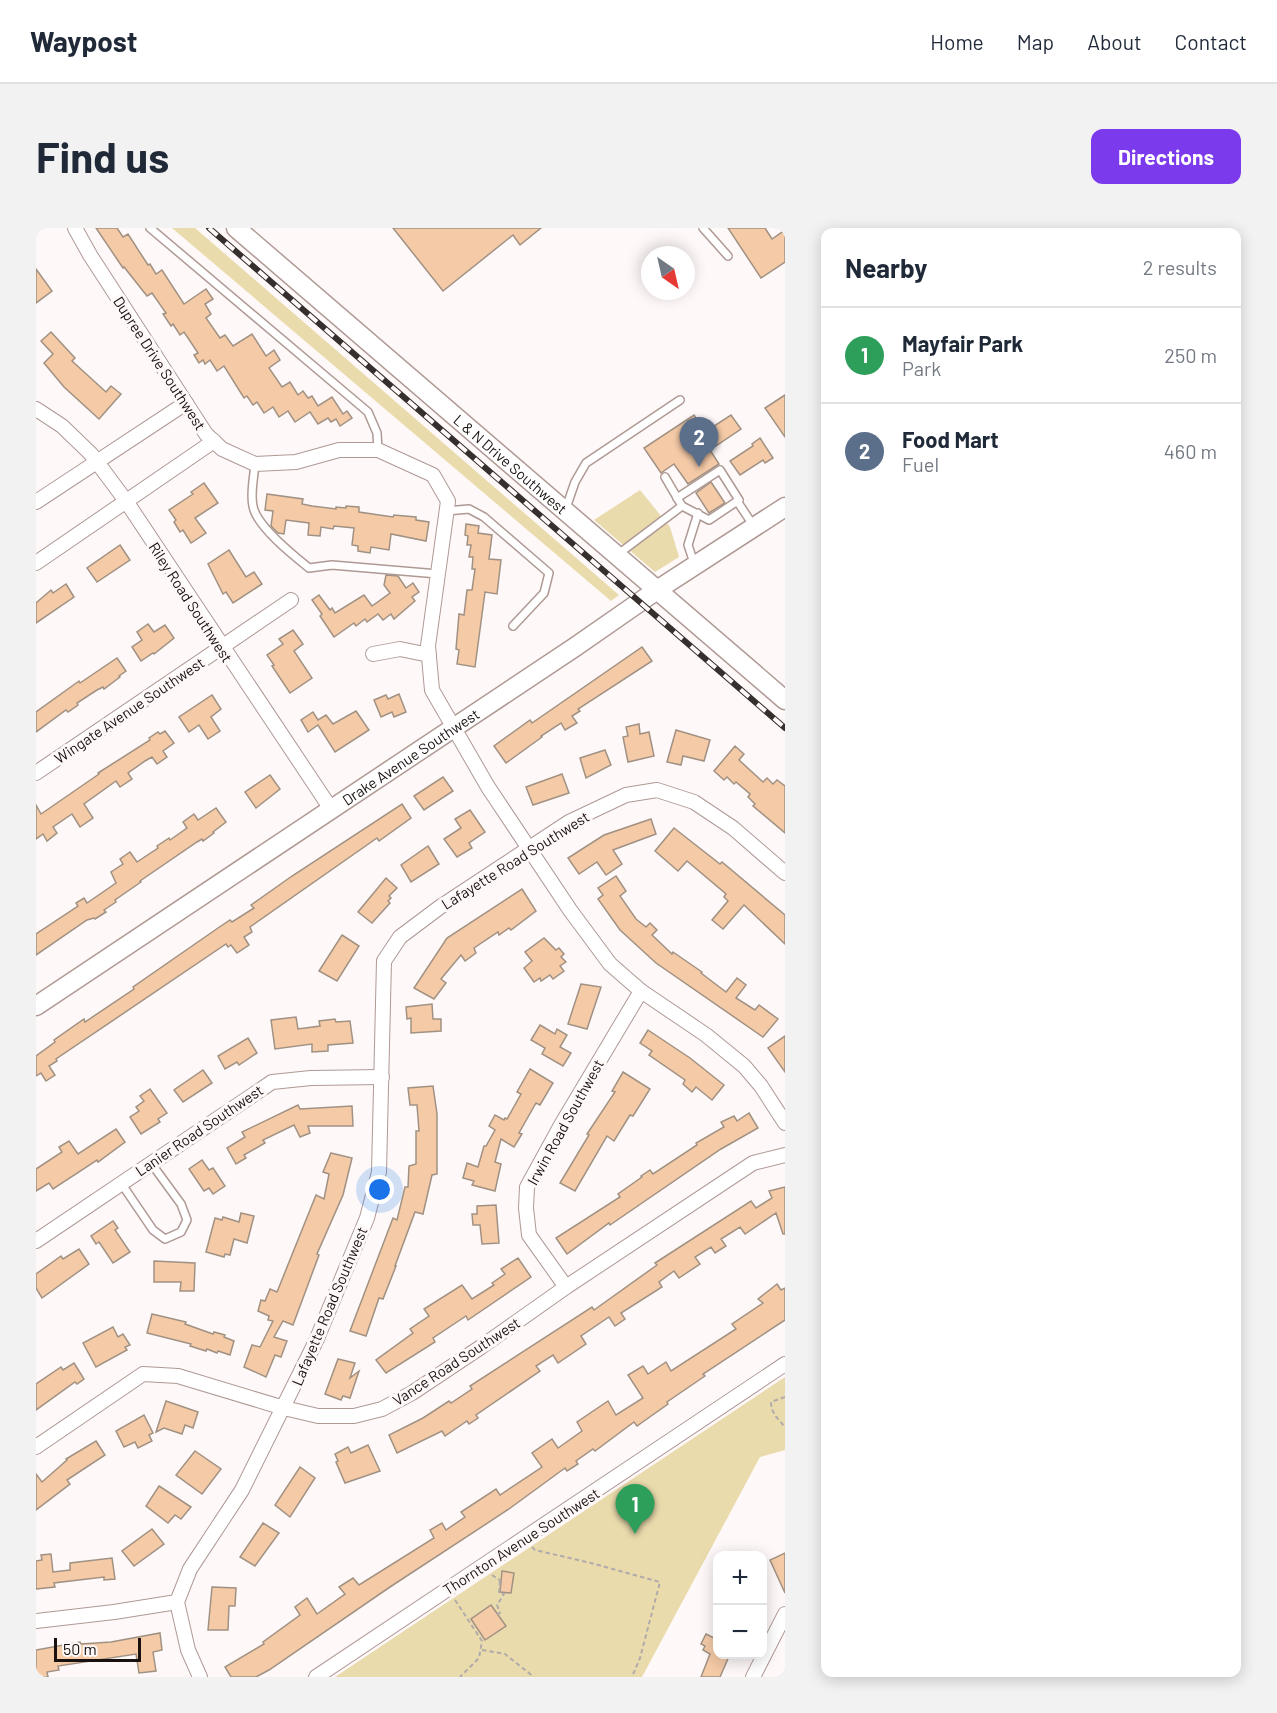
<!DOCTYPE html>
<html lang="en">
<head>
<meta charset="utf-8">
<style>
  :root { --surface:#fff; --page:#f2f2f3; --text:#1f2937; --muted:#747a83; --line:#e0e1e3; --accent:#7c3aed }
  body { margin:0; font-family:Barlow,sans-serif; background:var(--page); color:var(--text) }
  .controls { position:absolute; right:18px; bottom:18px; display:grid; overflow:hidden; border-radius:12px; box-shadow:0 3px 15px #0003 }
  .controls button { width:54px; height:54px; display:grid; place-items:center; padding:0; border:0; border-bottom:2px solid var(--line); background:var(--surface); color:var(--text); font:30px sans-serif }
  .compass { position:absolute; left:605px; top:18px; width:54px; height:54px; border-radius:50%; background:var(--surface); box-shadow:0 3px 15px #0003; rotate:146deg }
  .scale { position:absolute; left:18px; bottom:15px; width:87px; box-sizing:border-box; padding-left:6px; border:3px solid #18110f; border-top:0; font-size:16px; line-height:21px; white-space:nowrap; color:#18110f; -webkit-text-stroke:4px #fef9f8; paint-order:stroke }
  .you { position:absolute; left:344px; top:962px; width:21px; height:21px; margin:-15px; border:4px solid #fff; border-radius:50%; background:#1a73e8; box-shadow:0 0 0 9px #1a73e833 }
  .badge { display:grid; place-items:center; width:39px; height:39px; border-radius:50%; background:var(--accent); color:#fff; font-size:20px; font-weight:700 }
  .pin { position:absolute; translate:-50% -50px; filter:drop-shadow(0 2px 3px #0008) }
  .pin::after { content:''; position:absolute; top:32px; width:21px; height:18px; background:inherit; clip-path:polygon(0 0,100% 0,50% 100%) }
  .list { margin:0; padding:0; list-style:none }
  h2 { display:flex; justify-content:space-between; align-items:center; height:78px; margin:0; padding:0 24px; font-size:26px }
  h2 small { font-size:20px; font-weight:400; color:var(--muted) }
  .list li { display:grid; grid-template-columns:39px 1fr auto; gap:18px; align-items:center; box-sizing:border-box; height:96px; padding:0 24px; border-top:2px solid var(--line) }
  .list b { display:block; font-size:22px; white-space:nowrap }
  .list p { margin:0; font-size:20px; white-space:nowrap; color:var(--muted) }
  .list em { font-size:20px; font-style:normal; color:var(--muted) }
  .map { position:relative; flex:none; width:749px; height:1449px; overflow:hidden; border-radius:12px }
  header { display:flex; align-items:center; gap:36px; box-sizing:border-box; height:84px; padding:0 30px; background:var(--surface); border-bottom:2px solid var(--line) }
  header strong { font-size:28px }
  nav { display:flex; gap:33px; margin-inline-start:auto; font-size:21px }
  .intro { display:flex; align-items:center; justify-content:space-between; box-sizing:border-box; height:144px; padding:0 36px }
  h1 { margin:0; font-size:42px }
  .button { padding:15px 27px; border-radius:12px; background:var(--accent); color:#fff; font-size:21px; font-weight:700 }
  main { display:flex; gap:36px; padding:0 36px }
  aside { flex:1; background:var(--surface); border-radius:12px; box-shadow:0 3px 15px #0003 }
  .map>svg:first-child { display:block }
  .green { fill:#eadbac }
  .building { fill:#f4caa7; stroke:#a19183; stroke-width:1.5 }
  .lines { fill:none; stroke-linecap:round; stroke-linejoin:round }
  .lane-casing { stroke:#af9995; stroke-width:10 }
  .street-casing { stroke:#af9995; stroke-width:16 }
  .secondary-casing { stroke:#af9995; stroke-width:21 }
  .path { stroke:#b1abaa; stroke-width:2; stroke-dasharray:4.5 3; stroke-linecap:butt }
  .lane { stroke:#fff; stroke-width:7 }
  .street { stroke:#fff; stroke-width:14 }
  .secondary { stroke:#fff; stroke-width:18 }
  .rail-casing { stroke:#362f2d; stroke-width:6 }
  .rail { stroke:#fef9f8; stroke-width:4; stroke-dasharray:11; stroke-linecap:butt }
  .labels { text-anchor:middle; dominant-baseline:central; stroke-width:6; stroke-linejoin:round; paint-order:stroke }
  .street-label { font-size:15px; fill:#18110f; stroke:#fef9f8 }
</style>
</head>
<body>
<header>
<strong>Waypost</strong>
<nav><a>Home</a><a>Map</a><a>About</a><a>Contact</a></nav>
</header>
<div class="intro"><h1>Find us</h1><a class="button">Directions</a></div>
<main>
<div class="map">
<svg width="749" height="1449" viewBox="0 0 749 1449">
  <rect width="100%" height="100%" fill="#fef9f8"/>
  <g class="green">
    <path d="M136,0H159L583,367L575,373Z"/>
    <path d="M604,262L634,299L643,329L619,344L558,292Z"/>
    <path d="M749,1149V1222L724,1229L606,1449H299Z"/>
  </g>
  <g class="building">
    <path d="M60,0H81L87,9L92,6L112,37L114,36L120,46L126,42L148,76L170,61L177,71L169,76L175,86L170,90L184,110L189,107L197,118L216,106L230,128L238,122L244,132L233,140L246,159L254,154L262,167L267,163L272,170L276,168L282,178L296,169L307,186L311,183L316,190L304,198L300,191L295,194L292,190L282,196L274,184L259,194L252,183L243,189L237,179L228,185L221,174L217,177L211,168L208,170L188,138L181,143L174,132L169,136L167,132L163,135L158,127L162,125L148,104L144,107L137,96L135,98L127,86L130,85L116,65L111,68L88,39L87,40Z"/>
    <path d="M357,0H505L484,17L477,7L407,63Z"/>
    <path d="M692,0H729L736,11L749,2V34L725,50Z"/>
    <path d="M0,41L16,63L0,75Z"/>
    <path d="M15,104L39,130L36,133L70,164L75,158L85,166L63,191L28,159L8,135L17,126L5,113Z"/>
    <path d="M749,167V209L729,180Z"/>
    <path d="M658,187L669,204L695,187L705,201L674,222L683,236L652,256L638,236L625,245L608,220Z"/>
    <path d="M724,210L737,230L729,235L727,232L704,247L694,233L717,218L716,216Z"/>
    <path d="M675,254L689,275L673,285L660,265Z"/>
    <path d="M168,255L182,275L159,290L170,305L155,315L147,302L144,304L138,294L140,292L133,282L157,266L155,264Z"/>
    <path d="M231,266L267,271L266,276L276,278L300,281V279L310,280V278L323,279V284L357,289L358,287L380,289V292L393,294L390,313L355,306L353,322L335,319L334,325L322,323V318L316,317L318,300L298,298L297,301L285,299L284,308L272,307L273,295L250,292L248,306L242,305L235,298L237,283L229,282Z"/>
    <path d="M430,296L443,298L442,305L456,307L453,331L465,332L461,366L449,364L439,439L421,436L423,422L420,421L423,386L428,387L431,362H436L439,341H436L437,329H433L435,317H431L432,308L429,307Z"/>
    <path d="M84,317L94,332L61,354L51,340Z"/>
    <path d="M193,322L210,349L218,344L226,356L197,375L190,364L187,366L172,336Z"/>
    <path d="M350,347L362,348L370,360L377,355L383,364L376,369L379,373L358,391L355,386L347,392L342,386L331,394L329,391L320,398L318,395L298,409L284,388L286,386L276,372L283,367L294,382L296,380L299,385L328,367L336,378L354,365L348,357Z"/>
    <path d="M30,356L38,369L0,395V375L15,362L17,365Z"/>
    <path d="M112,396L118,404L129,397L138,410L118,426L117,425L105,433L96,419L106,412L101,404Z"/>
    <path d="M257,402L267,416L258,423L276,450L254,465L236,438L238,437L231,427L247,416L243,411Z"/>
    <path d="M606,419L616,433L542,481L544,483L536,488L541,495L529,502L525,495L505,508L506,509L470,535L458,518L494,492L496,495Z"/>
    <path d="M81,430L90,443L83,448L84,449L68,461L67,459L61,462L41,475L42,477L32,484L30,482L0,504V484L43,453L44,455Z"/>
    <path d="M363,466L370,484L358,489L356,484L345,489L338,472L350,467L352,471Z"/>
    <path d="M176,467L185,481L175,489L184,503L172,511L163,497L153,504L143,489Z"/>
    <path d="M320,483L333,502L299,524L282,497L272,504L265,492L277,484L282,492L290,487L297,496Z"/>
    <path d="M603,496L604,506L613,504L618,528L592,534L587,509L592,508L590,499Z"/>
    <path d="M640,502L674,512L668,533L647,528L645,537L631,534Z"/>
    <path d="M129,503L138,515L127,523L131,529L121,536L116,529L109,533L92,545L96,551L84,559L80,553L48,576L57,590L44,599L36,586L17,599L21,605L11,613L7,606L0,611V577L5,586L63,546L62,545L114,512L113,510L122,504L124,506Z"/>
    <path d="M699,518L708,526L703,532L727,554L731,550L737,556L741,552L749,558V605L717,578L719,576L712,569L714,566L700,554L698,556L691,549L688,552L678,543Z"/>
    <path d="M569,522L575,537L550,550L544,530Z"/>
    <path d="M526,546L533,565L497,577L490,559Z"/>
    <path d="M234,547L244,561L220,580L209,564Z"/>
    <path d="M407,549L417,563L388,582L378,568Z"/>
    <path d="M366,576L375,590L343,613L341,610L214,699L216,704L208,709L213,717L201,725L195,717L192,719L190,716L20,831L21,833L13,838L19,847L10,853L5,845L0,848V828L19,814L18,812L48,791L49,794L98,761L97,759L182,700L194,692L196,694L218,680L215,677L256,648Z"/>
    <path d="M180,580L190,594L177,604L178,605L167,613L166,611L161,614L104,653L105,654L79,672L80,674L68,682L70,684L59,691L58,690L51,692L0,727V706L42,678L40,675L48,670L51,675L80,655L75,644L87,636L84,631L94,624L101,634L122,620L121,618L133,610L134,612L151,600L147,594L158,586L162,592Z"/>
    <path d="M434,582L449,604L433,615L436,620L421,629L408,611L425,600L419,591Z"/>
    <path d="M615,591L620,606L577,622L586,636L570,647L561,634L543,646L532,630L568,607Z"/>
    <path d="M638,600L684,636L686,634L749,687V716L708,677L687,701L676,692L692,673L688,669L690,666L651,633L642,643L619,623Z"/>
    <path d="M392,618L403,636L375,654L365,637Z"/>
    <path d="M580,648L590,663L584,668L600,691L610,699L614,695L621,702L616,707L636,726L637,724L666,744L665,745L690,764L701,750L710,757L700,770L719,782L723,777L742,791L727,809L620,735L584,702L562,671L567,667L562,660Z"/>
    <path d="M350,650L361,660L353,668L355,670L352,673L354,675L336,695L322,684Z"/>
    <path d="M486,661L500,683L475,702L473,700L463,707L462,704L438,720L440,725L429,733L425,727L405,751L410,755L398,771L378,760L411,710Z"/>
    <path d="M306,707L323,718L301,753L283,743Z"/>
    <path d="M508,710L520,722L523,720L528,726L525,729L530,734L524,738L528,743L517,751L514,747L505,753L504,750L498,754L488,740L496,733L489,724Z"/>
    <path d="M545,756L565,759L551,801L532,796Z"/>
    <path d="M396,776L397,791H405V803L375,805V790L371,791L370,779Z"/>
    <path d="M260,789L262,801L284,798L283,793L299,791L300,794L314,793L317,815L292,817V823L276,824V816L239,821L235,792Z"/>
    <path d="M504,797L519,806L521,801L531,807L524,819L535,825L527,838L506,826L509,820L495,812Z"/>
    <path d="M612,802L654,830L688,857L676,872L660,859L656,864L647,856L649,852L613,827L616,823L604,815Z"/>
    <path d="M749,808V844L732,820Z"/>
    <path d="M212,810L221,825L203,837L201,834L189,841L182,828Z"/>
    <path d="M494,841L517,855L504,877L500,875L483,905L486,906L478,919L465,911L459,934L465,936L459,963L436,957L438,953L427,950L431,935L442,939L448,918H450L459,902L453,898L459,887L468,892L469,890L471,891L485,866L481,864Z"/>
    <path d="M167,842L176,855L147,874L138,862Z"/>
    <path d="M587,844L614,861L597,888L594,887L578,913L571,908L539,963L524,955L553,907L551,906L579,864L576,863Z"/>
    <path d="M397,858L401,886V946L396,947L387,986L379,984L359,1038H360L347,1071L343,1070L330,1108L314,1103L357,990L361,992L369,959H372L373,938L380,936V903H383L381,877H374L372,860Z"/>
    <path d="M114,861L131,885L122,891L124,894L105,906L94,889L103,883L100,879L108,873L104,868Z"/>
    <path d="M262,877L264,881L316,878L317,898H272L274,905L264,909L258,897L227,912L229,915L208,927L210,930L200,936L191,920L209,909L206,904Z"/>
    <path d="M713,885L722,900L685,921L574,997L573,995L531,1026L520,1010L584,969L582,966L606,949L605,948L614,942L617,946L661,917L660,915L688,899L685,894L698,888L701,893Z"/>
    <path d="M80,901L89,914L62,934L61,932L17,961L13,955L0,963V941L26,924L23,919L33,913L42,926Z"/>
    <path d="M295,925L316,930L307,967L281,1026L283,1027L257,1097L247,1093L238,1109L251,1113L245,1129L239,1127L230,1149L208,1139L216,1117L224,1119L237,1093L232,1092L233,1088L222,1083L225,1072L229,1073L234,1061L241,1064L280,967L288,971L293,946L287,944Z"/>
    <path d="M166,932L173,942L177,940L189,958L177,966L173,960L168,963L153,941Z"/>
    <path d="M749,959V1006H747L740,985L709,1006L704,999L685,1011L690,1018L679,1025L675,1019L659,1029L664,1036L643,1050L638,1043L623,1054L626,1059L585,1085L589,1091L579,1098L573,1089L545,1108L550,1116L522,1135L517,1127L500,1138L504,1143L440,1187L442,1190L433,1196L431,1193L409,1208L406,1203L361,1225L353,1207L387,1190L413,1173L415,1175L436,1161L434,1158L556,1079L558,1082L621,1037L619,1035L715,973L720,980L736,970L733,963Z"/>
    <path d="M460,977L463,1015L446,1016L444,997H437L436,986H441V978Z"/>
    <path d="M205,985L218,988L211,1015L198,1011L194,1027L189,1026L188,1029L170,1024L179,990L186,992L187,989L203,994Z"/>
    <path d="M77,993L82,1000L79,1002L94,1024L77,1035L63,1014L60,1016L55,1008Z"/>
    <path d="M43,1021L53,1036L6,1070L0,1060V1046L25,1028L27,1031Z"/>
    <path d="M482,1030L495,1049L432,1092L430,1088L397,1110L399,1114L350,1145L340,1132L377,1105L374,1101L393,1088L388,1081L426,1057L436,1071L458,1057L456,1055L469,1046L465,1041Z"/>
    <path d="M118,1033L159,1035L158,1063H144L145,1054H118Z"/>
    <path d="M741,1056L745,1062L749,1060V1092L667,1146L669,1148L631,1174L632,1176L601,1198L598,1194L559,1223L557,1221L540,1233L542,1236L531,1243L529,1240L473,1281L354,1359L233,1442L220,1449H195L189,1439L228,1416L227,1414L264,1387L259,1379L271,1370L281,1386L309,1366L303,1359L317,1350L323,1357L398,1310L394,1302L406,1295L410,1302L429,1289L425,1284L460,1261L464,1267L506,1239L496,1225L516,1211L522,1220L546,1203L541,1194L572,1173L580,1187L607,1170L592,1147L607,1138L612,1146L630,1134L635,1143L700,1101L696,1096L727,1075L722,1071Z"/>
    <path d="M116,1086L150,1094L149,1096L177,1106L178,1104L189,1107L188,1109L198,1113L194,1127L182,1123L181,1125L171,1121L170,1123L154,1118L155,1116L111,1105Z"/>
    <path d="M77,1099L82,1109L87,1106L94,1117L89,1119L91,1122L60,1139L47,1115Z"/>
    <path d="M302,1131L319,1135L314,1150L323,1143L314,1170L307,1168L305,1172L289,1166Z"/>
    <path d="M38,1135L48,1151L41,1156L39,1154L0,1182V1156L25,1139L27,1142Z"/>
    <path d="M130,1173L162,1184L157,1200L149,1197L146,1206L128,1200L120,1204Z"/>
    <path d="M108,1187L117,1205L113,1207L116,1213L102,1220L99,1214L88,1219L80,1203Z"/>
    <path d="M60,1213L69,1227L31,1252L34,1256L0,1282V1246L6,1254L31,1232L30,1231Z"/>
    <path d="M332,1217L344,1243L309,1255L300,1234L302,1233L299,1226L312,1219L315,1225Z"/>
    <path d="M159,1223L185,1241L166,1266L140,1247Z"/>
    <path d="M264,1239L279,1250L254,1289L239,1277Z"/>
    <path d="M123,1258L155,1279L145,1291L139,1287L132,1295L110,1278Z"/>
    <path d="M227,1295L243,1305L219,1338L204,1329Z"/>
    <path d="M116,1301L128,1316L98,1338L86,1323Z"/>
    <path d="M749,1325V1365L734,1332Z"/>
    <path d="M15,1326L17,1344L34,1342V1335L76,1330L79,1351L68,1352V1349L18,1355L19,1359L0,1361V1333L6,1332L5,1327Z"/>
    <path d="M466,1343L478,1345L475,1365L464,1364Z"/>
    <path d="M176,1359L200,1360L199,1378H193L192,1402H172Z"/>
    <path d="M455,1377L470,1398L449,1412L435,1391Z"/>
    <path d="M124,1405L126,1422L117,1424L120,1443L103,1445L100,1426L22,1438L23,1442L11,1444L12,1449H0V1422L44,1414L45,1416L75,1414Z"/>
    <path d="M670,1406L680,1411L681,1409V1426H694L684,1449H665L674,1426L667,1422L669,1418L665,1416Z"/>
  </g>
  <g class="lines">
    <defs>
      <g id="lane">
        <path d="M114,0L332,184L341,205L342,222"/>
        <path d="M667,0L692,28"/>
        <path d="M219,236C218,249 214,266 217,278C220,298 258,328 273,340L296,337L402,346"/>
        <path d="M641,270L684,242L703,272L673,292L646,278"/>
        <path d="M701,273L717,297"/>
        <path d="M530,280L539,254L550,235L644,172"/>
        <path d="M410,283L433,281L448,289L513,345L508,365L477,398"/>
        <path d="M581,327L646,278L629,249"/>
        <path d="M658,335L652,317L662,285"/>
        <path d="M85,955L117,1002L129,1011L145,1004L151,992L145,976L115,935"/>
      </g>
      <g id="street">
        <path d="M39,0L54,27L170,206L186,221L219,236L260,234L303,222H342L397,247L412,273L392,418L396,462L452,559L534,682L574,736L605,763L670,807L708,838L725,858L749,895"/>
        <path d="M0,181L26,198L55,226L90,273L295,581"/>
        <path d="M0,274L150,175"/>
        <path d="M0,335L178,213"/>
        <path d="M337,426L364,421L393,427"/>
        <path d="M0,545L255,372"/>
        <path d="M0,1013L236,854L275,850L346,849"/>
        <path d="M530,1059L493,1007L490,980L491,959L525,897L605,763"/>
        <path d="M0,1219L107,1146L142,1148L248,1180L282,1188H318L346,1181L376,1165L445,1119L530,1059L717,935L749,927"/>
        <path d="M0,1393L78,1384L141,1374"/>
        <path d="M164,1449L152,1422L141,1374L154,1341L206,1262L280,1113L331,990L343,944L348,733L364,709L404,679L533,594L590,567L621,562L658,574L697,600L749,645"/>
        <path d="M280,1449L749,1136"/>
        <path d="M717,1449L749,1386"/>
      </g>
      <g id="secondary">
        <path id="s1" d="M200,0L749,472"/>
        <path id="s2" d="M0,778L539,419L621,362L749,279"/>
      </g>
    </defs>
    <use href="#lane" class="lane-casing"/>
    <use href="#street" class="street-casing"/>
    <use href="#secondary" class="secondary-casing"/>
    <g class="path">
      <path d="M749,1169L735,1174C735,1185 742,1191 749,1199"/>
      <path d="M496,1319L499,1322L555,1335L624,1354L604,1430L596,1449"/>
      <path d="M456,1347L465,1353"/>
      <path d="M419,1372L446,1413L443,1430L424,1449"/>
      <path d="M461,1386L464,1385L461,1377L468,1366L463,1365L464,1352"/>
      <path d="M446,1422L469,1426L498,1449"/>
    </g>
    <use href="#lane" class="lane"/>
    <use href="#street" class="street"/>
    <use href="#secondary" class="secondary"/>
    <defs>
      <path id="rail" d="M173,0L749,500"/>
    </defs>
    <use href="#rail" class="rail-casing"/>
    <use href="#rail" class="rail"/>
  </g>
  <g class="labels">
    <g class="street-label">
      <text transform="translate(124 135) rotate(57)">Dupree Drive Southwest</text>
      <text stroke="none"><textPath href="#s1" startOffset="362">L &amp; N Drive Southwest</textPath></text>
      <text transform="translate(155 374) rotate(57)">Riley Road Southwest</text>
      <text transform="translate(93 482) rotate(-34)">Wingate Avenue Southwest</text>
      <text stroke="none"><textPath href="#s2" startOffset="450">Drake Avenue Southwest</textPath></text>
      <text transform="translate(479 632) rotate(-32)">Lafayette Road Southwest</text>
      <text transform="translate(529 894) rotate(-61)">Irwin Road Southwest</text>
      <text transform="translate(163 902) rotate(-34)">Lanier Road Southwest</text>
      <text transform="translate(293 1078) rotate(-67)">Lafayette Road Southwest</text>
      <text transform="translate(420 1133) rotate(-33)">Vance Road Southwest</text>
      <text transform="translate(485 1313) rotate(-33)">Thornton Avenue Southwest</text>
    </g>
  </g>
</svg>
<div class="controls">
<button>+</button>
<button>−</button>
</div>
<svg class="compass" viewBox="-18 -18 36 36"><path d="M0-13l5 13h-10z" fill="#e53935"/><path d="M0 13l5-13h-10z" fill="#747a83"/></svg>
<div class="scale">50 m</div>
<div class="you"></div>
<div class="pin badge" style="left:599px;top:1306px;background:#2e9e5b">1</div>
<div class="pin badge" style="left:663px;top:239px;background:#5c6f8a">2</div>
</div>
<aside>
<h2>Nearby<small>2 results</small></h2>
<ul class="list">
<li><span class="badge" style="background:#2e9e5b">1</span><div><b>Mayfair Park</b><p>Park</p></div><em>250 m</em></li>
<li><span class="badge" style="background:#5c6f8a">2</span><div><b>Food Mart</b><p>Fuel</p></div><em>460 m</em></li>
</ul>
</aside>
</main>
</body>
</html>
